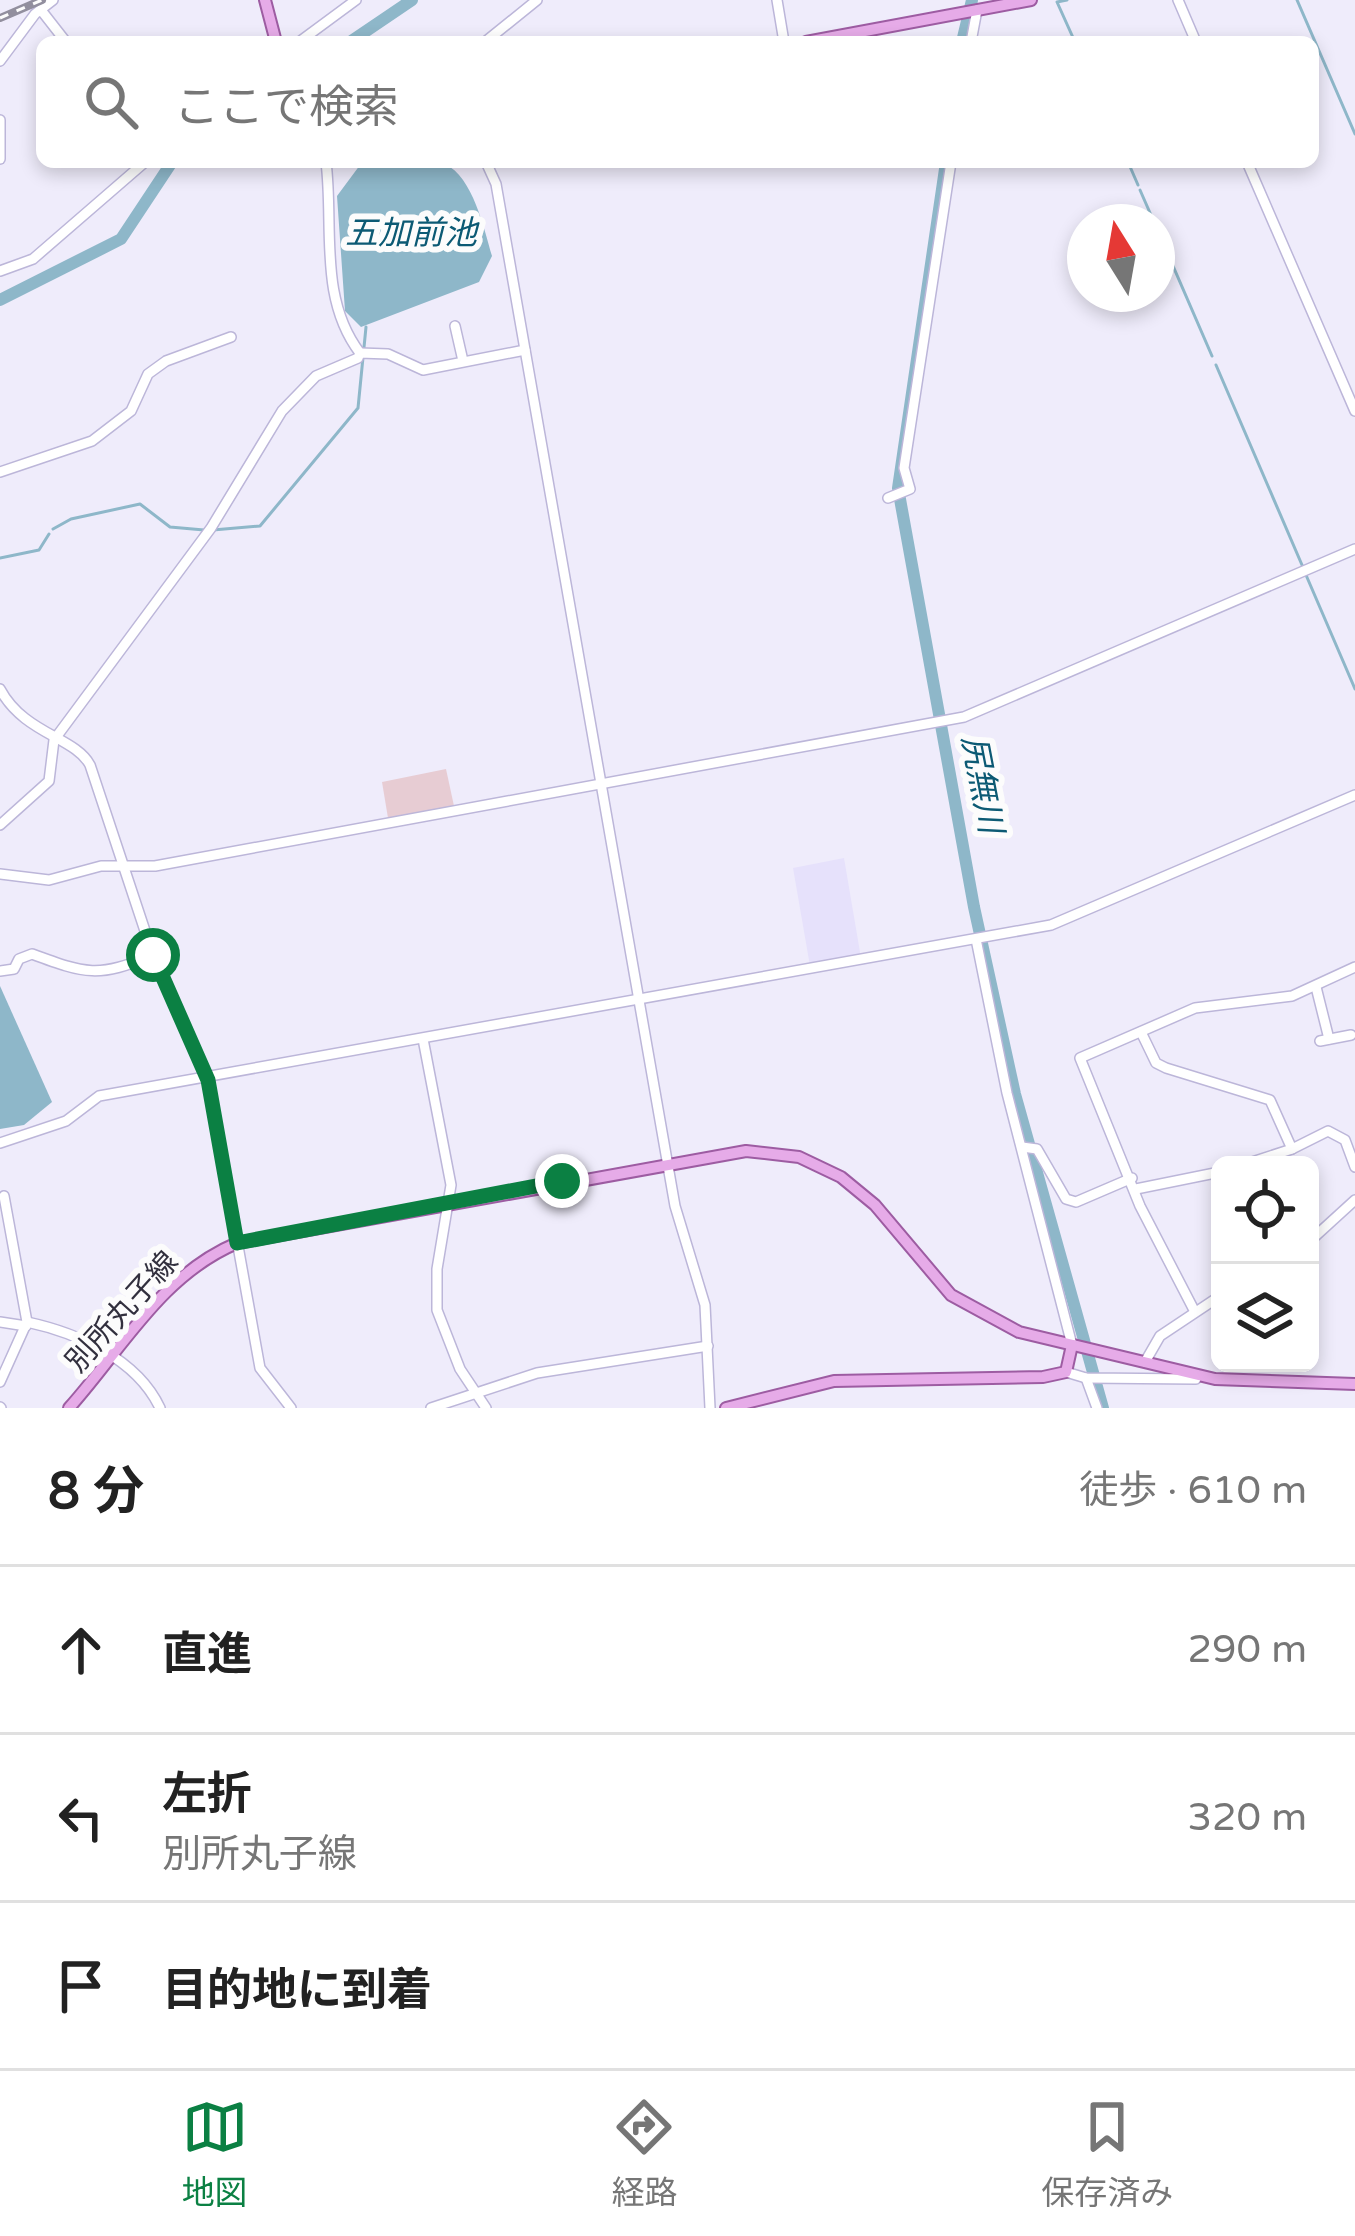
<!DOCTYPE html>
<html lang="ja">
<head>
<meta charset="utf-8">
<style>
  :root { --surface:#fff; --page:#f6f6f6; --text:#222; --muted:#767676; --line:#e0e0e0; --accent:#0b8043 }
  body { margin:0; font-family:"Varela Round","Noto Sans JP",sans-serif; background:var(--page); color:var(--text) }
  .controls { position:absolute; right:36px; bottom:36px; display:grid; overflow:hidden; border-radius:18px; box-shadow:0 6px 18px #0003 }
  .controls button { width:108px; height:108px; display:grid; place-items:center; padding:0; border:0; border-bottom:3px solid var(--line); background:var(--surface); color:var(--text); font:60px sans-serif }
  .compass { position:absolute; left:1067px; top:204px; width:108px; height:108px; border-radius:50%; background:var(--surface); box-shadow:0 6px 18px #0003; rotate:349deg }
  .stop { position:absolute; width:36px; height:36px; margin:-27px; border:9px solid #0b8043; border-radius:50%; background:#fff }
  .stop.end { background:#0b8043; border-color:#fff; box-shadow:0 3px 12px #0008 }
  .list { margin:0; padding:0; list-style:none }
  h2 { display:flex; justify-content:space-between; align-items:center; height:156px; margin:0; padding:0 48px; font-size:51px }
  h2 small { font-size:39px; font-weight:400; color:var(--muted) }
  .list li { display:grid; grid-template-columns:78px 1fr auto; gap:36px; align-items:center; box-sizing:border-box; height:168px; padding:0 48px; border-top:3px solid var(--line) }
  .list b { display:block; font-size:45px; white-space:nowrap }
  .list p { margin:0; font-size:39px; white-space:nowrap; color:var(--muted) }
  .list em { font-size:39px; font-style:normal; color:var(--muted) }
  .icon { flex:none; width:66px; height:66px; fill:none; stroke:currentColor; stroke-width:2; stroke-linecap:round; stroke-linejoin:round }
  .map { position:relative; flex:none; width:1355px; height:1408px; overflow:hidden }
  .search { position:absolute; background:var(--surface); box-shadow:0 6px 18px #0003; left:36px; right:36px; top:36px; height:132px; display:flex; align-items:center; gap:30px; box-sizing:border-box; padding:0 42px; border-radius:18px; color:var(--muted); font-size:45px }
  .sheet { height:660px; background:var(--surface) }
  nav { display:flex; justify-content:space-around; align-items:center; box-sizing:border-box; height:168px; border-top:3px solid var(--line); background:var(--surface); font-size:33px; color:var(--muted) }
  nav a { display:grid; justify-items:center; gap:6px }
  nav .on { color:var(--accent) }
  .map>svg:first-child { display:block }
  .built { fill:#e6e1fb }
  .green { fill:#e7ccd3 }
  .water { fill:#8eb7c9 }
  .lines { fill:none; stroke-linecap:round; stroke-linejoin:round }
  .stream { stroke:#8eb7c9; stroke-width:3 }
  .river { stroke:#8eb7c9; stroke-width:12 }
  .minor-casing { stroke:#bcb6d9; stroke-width:12 }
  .major-casing { stroke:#9d5ca2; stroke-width:14 }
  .minor { stroke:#fff; stroke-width:9 }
  .major { stroke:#e6abe8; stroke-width:10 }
  .rail-casing { stroke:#928f9e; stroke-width:8 }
  .rail { stroke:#fcfcfc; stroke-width:3; stroke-dasharray:9; stroke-linecap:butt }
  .route { stroke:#0b8043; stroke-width:15 }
  .labels { text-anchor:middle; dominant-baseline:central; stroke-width:12; stroke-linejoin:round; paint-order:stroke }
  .street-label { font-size:30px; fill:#32303e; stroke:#fcfcfc }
  .water-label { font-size:33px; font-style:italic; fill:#0c5a74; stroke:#fcfcfc }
</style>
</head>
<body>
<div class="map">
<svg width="1355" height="1408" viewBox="0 0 1355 1408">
  <rect width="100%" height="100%" fill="#efecfb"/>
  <path class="built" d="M844,858L861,958L810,966L793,868Z"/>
  <path class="green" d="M446,769L454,806L388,818L382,782Z"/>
  <g class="water">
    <path d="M378,162C397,162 428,156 445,164C473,177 484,229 492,256L479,282L361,327L345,311L337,196L360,165Z"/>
    <path d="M0,986L52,1102L24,1125L0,1129Z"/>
  </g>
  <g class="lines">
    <g class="stream">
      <path d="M1067,0L1057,2L1075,42"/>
      <path d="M1297,0L1355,134"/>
      <path d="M1128,162L1138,185"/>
      <path d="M1140,190L1154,222"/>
      <path d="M1157,229L1212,356"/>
      <path d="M1216,365L1302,565"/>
      <path d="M53,529L71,519L140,504L170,527L204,530"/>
      <path d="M213,530L260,526L358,408L366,327"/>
      <path d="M0,558L39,550L49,534"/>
      <path d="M1306,575L1355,689"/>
      <path d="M1101,1407V1408"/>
    </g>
    <g class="river">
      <path d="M350,42L412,0"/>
      <path d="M962,42L972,0"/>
      <path d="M946,162L898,488L974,907L1015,1094L1103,1408"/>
      <path d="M0,300L121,239L172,162"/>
    </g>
    <defs>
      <g id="minor">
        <path d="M777,0L784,42"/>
        <path d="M1178,0L1196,42"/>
        <path d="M41,10L66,42"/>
        <path d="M299,42L356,0"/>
        <path d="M485,42L537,0"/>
        <path d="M971,42L977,10"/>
        <path d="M0,61L35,14L53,0"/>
        <path d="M0,120V159"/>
        <path d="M326,162C334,226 318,298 360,353"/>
        <path d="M486,162L496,184L675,1206L705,1305L710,1408"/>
        <path d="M1247,162L1355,411"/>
        <path d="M0,271L33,259L145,162"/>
        <path d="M455,326L463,361"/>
        <path d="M0,472L92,441L131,411L148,374L166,361L231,337"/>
        <path d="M888,498L910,489L904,468L951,162"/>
        <path d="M0,689C24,734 75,737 90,765L153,955L208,1080L260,1368L291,1408"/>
        <path d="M0,825L49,781L54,740L211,528L282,411L316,376L358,358L360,353L388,354L423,370L525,350"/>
        <path d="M0,874L49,880L101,866H155L964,717L1355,549"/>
        <path d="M976,939L1007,1093L1072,1345"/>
        <path d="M0,971L14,969L19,959L32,954C86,974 98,978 153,955"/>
        <path d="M1316,987L1329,1039"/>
        <path d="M1141,1032L1156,1063L1166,1068L1270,1100L1292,1149L1328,1131L1345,1140L1355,1167"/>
        <path d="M423,1039L451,1185L437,1269V1310L460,1369L486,1408"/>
        <path d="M1320,1041L1351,1035"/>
        <path d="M0,1143L66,1121L99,1096L1051,925L1355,795"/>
        <path d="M1022,1147L1037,1149L1066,1199L1076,1202L1132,1178"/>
        <path d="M1243,1165L1292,1149"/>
        <path d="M1136,1189L1220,1172"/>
        <path d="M1310,1241L1355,1200"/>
        <path d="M1195,1312L1140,1206L1080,1058L1195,1008L1292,996L1355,967"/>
        <path d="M0,1322L26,1326"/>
        <path d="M27,1322C78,1333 137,1359 160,1408"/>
        <path d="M1145,1362L1160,1336L1220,1296"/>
        <path d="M1066,1372L1086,1378L1196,1379"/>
        <path d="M1086,1378L1097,1408"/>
        <path d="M0,1382L27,1322L4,1196"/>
        <path d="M0,1407L1,1408"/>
        <path d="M431,1408L537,1373L708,1346"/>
      </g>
      <g id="major">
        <path d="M265,0L276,42"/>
        <path d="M806,42L1031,0"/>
        <path d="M69,1408C122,1349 161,1275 237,1243L746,1151L799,1157L841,1177L875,1205L951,1295L1019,1332L1215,1379L1355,1384"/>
        <path d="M726,1408L834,1381L1043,1377L1066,1372L1072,1345"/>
      </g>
    </defs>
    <use href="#minor" class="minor-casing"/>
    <use href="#major" class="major-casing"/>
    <use href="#minor" class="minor"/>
    <use href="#major" class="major"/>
    <defs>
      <path id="rail" d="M0,18L42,0"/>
    </defs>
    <use href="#rail" class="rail-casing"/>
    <use href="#rail" class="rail"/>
  </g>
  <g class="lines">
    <path class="route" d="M153,955L208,1080L237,1243L562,1181"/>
  </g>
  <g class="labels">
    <g class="street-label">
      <text transform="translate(122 1312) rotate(-48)">別所丸子線</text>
    </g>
    <g class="water-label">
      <text x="411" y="233">五加前池</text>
      <text transform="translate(982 784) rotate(79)">尻無川</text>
    </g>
  </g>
</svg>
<div class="controls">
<button><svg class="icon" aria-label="locate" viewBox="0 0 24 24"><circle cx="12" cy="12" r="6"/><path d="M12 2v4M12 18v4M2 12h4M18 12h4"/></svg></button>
<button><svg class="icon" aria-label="layers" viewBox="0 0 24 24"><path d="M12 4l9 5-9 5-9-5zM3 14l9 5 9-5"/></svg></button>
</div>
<svg class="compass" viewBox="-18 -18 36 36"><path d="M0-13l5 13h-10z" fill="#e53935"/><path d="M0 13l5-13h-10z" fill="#767676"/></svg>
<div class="stop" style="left:153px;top:955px"></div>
<div class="stop end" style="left:562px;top:1181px"></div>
<div class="search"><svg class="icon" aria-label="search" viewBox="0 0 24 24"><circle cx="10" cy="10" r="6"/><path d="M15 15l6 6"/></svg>ここで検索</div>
</div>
<section class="sheet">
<h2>8 分<small>徒歩 · 610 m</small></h2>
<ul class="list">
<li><svg class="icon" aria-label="ahead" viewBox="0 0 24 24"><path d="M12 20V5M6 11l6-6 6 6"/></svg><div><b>直進</b></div><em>290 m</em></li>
<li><svg class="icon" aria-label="left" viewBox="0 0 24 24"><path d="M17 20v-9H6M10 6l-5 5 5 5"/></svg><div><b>左折</b><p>別所丸子線</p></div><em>320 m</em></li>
<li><svg class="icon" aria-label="arrive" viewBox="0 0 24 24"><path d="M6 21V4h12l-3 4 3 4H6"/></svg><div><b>目的地に到着</b></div></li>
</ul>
</section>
<nav>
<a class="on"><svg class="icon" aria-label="map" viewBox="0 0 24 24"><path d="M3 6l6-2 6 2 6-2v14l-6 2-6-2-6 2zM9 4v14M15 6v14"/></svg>地図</a>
<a><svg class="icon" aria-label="directions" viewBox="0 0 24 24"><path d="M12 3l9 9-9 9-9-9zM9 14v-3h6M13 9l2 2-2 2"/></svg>経路</a>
<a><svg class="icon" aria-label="saved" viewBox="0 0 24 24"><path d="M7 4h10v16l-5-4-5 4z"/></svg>保存済み</a>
</nav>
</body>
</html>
